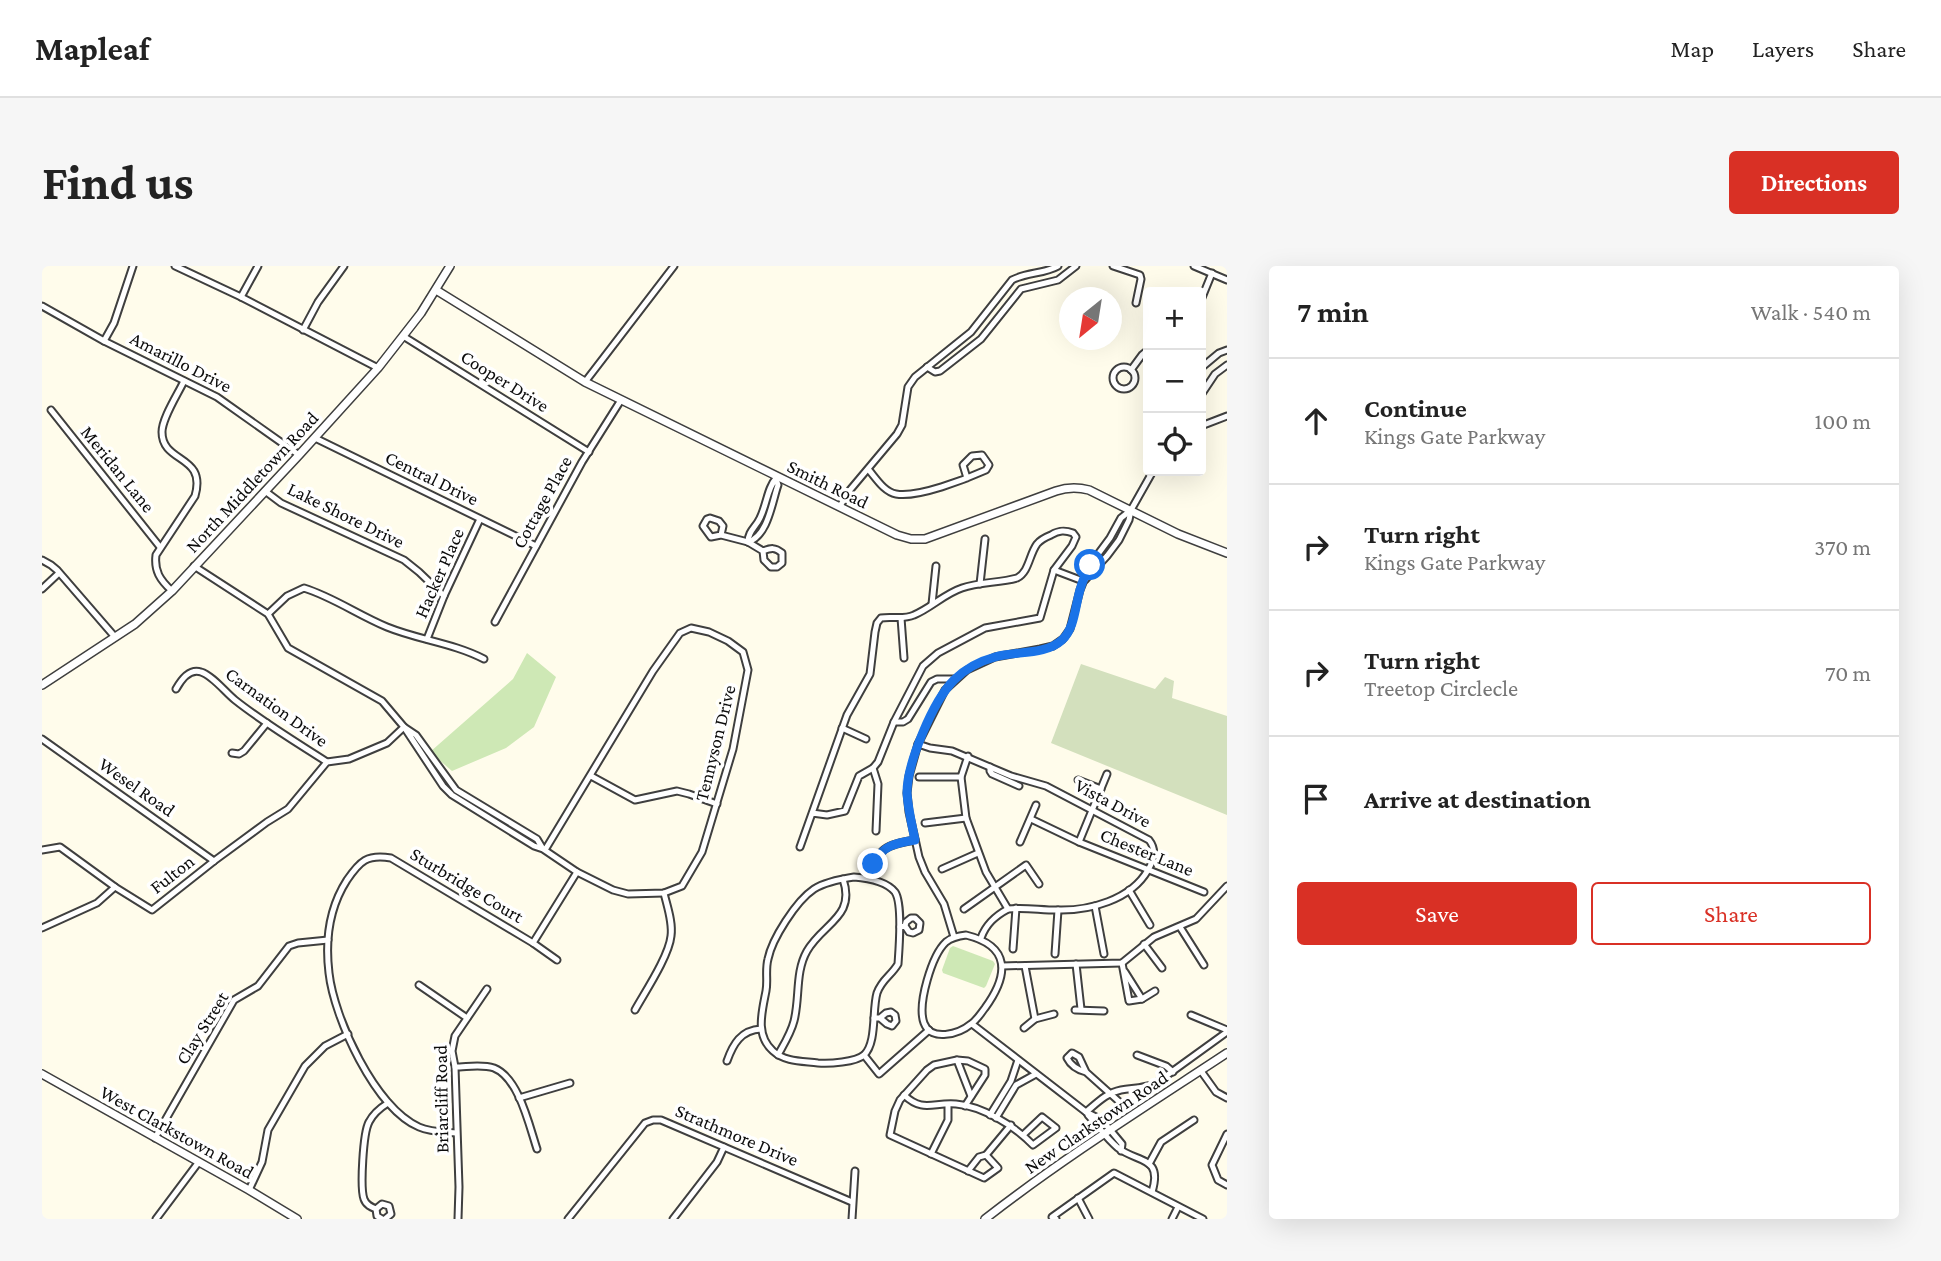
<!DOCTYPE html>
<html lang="en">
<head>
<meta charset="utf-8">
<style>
  :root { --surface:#fff; --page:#f6f6f6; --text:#222; --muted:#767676; --line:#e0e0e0; --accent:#d93025 }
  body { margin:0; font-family:"Crimson Pro",serif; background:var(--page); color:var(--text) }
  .controls { position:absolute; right:21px; top:21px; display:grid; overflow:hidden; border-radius:7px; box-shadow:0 7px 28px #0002 }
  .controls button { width:63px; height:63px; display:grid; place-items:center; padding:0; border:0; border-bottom:2px solid var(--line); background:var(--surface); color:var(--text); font:35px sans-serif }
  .compass { position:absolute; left:1017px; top:21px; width:63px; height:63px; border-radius:50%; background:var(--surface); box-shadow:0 7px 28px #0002; rotate:210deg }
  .stop { position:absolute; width:21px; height:21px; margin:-16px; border:5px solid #1a73e8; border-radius:50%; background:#fff }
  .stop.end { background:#1a73e8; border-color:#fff; box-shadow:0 2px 7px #0008 }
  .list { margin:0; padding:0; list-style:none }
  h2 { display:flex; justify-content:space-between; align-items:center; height:91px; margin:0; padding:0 28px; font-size:30px }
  h2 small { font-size:23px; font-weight:400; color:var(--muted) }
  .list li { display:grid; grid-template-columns:46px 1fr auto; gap:21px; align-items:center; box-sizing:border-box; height:126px; padding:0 28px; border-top:2px solid var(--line) }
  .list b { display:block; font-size:26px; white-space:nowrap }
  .list p { margin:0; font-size:23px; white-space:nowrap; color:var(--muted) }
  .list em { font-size:23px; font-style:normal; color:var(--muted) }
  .actions { display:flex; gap:14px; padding:21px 28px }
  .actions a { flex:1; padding:16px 0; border:2px solid var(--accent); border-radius:7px; text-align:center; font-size:24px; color:var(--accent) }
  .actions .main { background:var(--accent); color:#fff }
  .icon { flex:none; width:38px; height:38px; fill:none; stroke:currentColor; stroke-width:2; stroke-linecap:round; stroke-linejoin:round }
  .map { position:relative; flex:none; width:1185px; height:953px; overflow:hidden; border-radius:7px }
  header { display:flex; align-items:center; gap:42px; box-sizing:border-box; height:98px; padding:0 35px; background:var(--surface); border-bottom:2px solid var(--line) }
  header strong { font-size:33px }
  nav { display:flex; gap:38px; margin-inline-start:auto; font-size:24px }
  .intro { display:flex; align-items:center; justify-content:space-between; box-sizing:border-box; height:168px; padding:0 42px }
  h1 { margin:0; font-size:49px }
  .button { padding:18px 32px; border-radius:7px; background:var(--accent); color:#fff; font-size:24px; font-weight:700 }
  main { display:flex; gap:42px; padding:0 42px }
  aside { flex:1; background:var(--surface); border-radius:7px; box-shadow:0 7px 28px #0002 }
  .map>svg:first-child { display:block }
  .green { fill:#cee8b5 }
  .cemetery { fill:#d3e0bd }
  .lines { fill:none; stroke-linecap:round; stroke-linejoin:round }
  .minor-casing { stroke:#3f3f3f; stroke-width:9 }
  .tertiary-casing { stroke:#3f3f3f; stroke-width:10 }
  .minor { stroke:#fff; stroke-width:5 }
  .tertiary { stroke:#fff; stroke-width:7 }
  .route { stroke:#1a73e8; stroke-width:9 }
  .labels { text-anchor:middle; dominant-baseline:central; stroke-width:7; stroke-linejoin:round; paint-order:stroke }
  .street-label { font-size:19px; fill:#0c0c0c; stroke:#fff }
</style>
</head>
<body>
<header>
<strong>Mapleaf</strong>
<nav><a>Map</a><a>Layers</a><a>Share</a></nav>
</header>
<div class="intro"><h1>Find us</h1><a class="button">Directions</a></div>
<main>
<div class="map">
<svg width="1185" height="953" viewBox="0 0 1185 953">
  <rect width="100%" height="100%" fill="#fffceb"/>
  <g class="green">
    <path d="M485,387L514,411L492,461L464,482L410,505L388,486L471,413Z"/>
    <path d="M911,680L951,695L953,698L944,720L942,722L901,707L900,704L908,682Z"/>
  </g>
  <path class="cemetery" d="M1039,398L1113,423L1123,411L1132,415L1130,432L1185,450V549L1009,477Z"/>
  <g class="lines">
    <defs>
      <g id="minor">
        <path d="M133,0L199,31L336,102"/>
        <path d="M1071,0L1098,9L1099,13L1094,37"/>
        <path d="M1152,0L1185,14"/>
        <path d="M199,31L216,0"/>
        <path d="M1159,34L1170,7"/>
        <path d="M0,40L62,75L175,131L257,189"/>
        <path d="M261,64L276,36L302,0"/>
        <path d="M361,70L547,186"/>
        <path d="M62,75L72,57L91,0"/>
        <path d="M885,101L893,106L898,105L939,73L979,23L1016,14L1034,0"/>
        <circle cx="1082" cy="112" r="11"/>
        <path d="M1159,102L1177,87L1185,84"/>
        <path d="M1089,104L1100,89L1106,84"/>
        <path d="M543,116L632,0"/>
        <path d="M1159,129L1173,108L1185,99"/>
        <path d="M9,144L118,281"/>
        <path d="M1159,160L1185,150"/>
        <path d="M273,172L494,280"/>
        <path d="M826,203C834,212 842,226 854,228C876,232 924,213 944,204L947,199L940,189L930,190L921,199L925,212"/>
        <path d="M223,225L239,237L362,294L377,306L402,330"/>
        <path d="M798,240L808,224L855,168L860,159L866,121L873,111L929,66L970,14C985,6 1002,8 1016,0"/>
        <path d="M679,269L681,260L677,255L668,252L665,253L661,260L669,271L679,269L706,276L721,285L722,294L729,301H735L740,297V287C733,281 729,282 721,285"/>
        <path d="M706,276C706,265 714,261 718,252C725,238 725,222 735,211"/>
        <path d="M706,276C726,270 730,236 736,219L734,213"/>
        <path d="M0,294L9,299L15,304L73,371"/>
        <path d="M1012,304L1041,315"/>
        <path d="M1043,314L1065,290L1077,274L1087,254L1089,244L1111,205"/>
        <path d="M938,318L943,273"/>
        <path d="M0,323L17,307"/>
        <path d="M130,325C118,314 112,305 114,289L153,230C165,188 120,198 120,166C120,152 136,128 142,115"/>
        <path d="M890,338L894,300"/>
        <path d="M226,348L245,330L262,322C291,331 316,349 345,361C377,374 411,377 442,393"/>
        <path d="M859,352L862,392"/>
        <path d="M453,356L540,196L579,134"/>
        <path d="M385,373L402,330L438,253"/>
        <path d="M134,423C139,414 147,402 159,406C170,409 184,427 193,434C222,457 254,476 285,496"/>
        <path d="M852,456H861L866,453L889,416L895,413H913"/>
        <path d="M800,462L824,473"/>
        <path d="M0,473L172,595"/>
        <path d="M876,478L888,482L910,485L969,510L1004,520L1107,574C1115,584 1112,594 1106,604C1089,634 1047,645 1015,644C998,644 982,641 966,643C953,650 944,658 939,672"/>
        <path d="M190,487L197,488L202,485L225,457"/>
        <path d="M926,490L919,511L924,552L944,606L966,643"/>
        <path d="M948,501V505L950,508L977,520"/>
        <path d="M831,502L836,518L834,565"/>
        <path d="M549,510L593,534L635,525L647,528L675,538"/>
        <path d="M877,511H919"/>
        <path d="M1036,514L1059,523"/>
        <path d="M989,553L1037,576L1162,626"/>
        <path d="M883,557L924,552"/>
        <path d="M978,576L994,539"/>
        <path d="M1037,576L1065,508"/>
        <path d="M758,581L805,449L828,408L833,366L835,357L839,352C850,350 861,354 872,349C889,342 902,328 920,322C937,316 957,317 975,312C987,306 987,289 995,278C999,273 1004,271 1009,269C1017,264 1023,264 1031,267L1034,271L1030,280L1012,304L998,352L943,362L896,387L881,400L852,456L836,496L831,502L817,510L803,545L785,549L770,547"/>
        <path d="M501,583L495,573L414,524L374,469L362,461L401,520L410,529L492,580L501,583L535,606L571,624L586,628L622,627L640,620L660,586L691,483L706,404L701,386L686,375L667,366L649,362L638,367L611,405L503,584"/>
        <path d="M0,584L18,581L73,621L55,637L0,662"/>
        <path d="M900,603L936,587"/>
        <path d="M812,611C825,612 844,615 853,626C861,638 857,683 856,698C849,710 840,713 835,727C830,744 835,777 822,789C814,796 787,798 776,797C760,795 743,796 731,785C713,769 720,746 724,725C726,715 723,704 726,693C730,673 754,635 772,623C783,616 799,613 812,611Z"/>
        <path d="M827,612C836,582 843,579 873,574"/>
        <path d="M73,621L110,644L172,595L225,556L246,543L285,496L307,493L345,477L362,461L340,435L246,382L226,348L152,300"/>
        <path d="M1087,624L1108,659"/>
        <path d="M1053,640L1062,688"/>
        <path d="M922,643L984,599L997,618"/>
        <path d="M858,661L863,660L864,656L869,652H873L878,657L877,664L871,667L867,666L863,660"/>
        <path d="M1138,661L1162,699"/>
        <path d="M924,669C969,680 967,709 943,742C939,747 935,754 929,758C917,768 889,776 882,757C875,738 890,689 904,676C910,671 917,670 924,669Z"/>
        <path d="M912,671L902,638L883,606L877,591L867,546L865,527L867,510L876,478L903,424L925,404L953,391L998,383L1011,380L1021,373L1028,363L1038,324L1048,299L1068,272L1079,252L1089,244"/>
        <path d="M491,677L535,606"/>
        <path d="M1102,678L1120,702"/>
        <path d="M971,683L974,642"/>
        <path d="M1013,688L1016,644"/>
        <path d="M1080,697L1087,735L1100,733L1113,725"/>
        <path d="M1034,698L1039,743"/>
        <path d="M960,700L1080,697L1112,671L1154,653L1185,620"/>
        <path d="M983,700L993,753"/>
        <path d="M1083,706L1100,733"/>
        <path d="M377,719L425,752"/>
        <path d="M593,744C603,726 627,690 629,670C631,656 625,640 622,627"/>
        <path d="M1033,744L1062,745"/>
        <path d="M1149,749L1185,764"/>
        <path d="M832,752H838L844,747L849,746L853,749L854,755L850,760L845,758L838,752"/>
        <path d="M930,758L1044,846L1060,854L1080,878L1079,885"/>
        <path d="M982,762L993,753L1012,748"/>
        <path d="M736,789C742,778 749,767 752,755C758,732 753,706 765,685C781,657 814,651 801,613"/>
        <path d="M822,789L837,808L887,764"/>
        <path d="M1095,789L1124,800L1131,806"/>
        <path d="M915,794L929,830"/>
        <path d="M685,795C691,778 699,764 719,763"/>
        <path d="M413,801C425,801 440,798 452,802C477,812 487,859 495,883"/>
        <path d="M1159,805L1174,826L1185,832"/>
        <path d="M1044,806C1036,804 1029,800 1025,792L1030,787L1037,791L1044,806L1082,840"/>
        <path d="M862,829C881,847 891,836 914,838C940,840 973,860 991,879L1014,862L1000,851L981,869"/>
        <path d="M477,832L528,817"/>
        <path d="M923,840L943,809V803L926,795L915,794L892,799L885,804L858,834L853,845L848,869L942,912L956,902L944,889"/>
        <path d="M1044,846C1055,837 1064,827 1079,824C1091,822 1101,822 1113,818L1185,766"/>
        <path d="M948,849L969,815L976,794"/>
        <path d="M1046,849C1056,860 1065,873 1076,882C1096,897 1121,890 1110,926"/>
        <path d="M954,852L974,819L994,808"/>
        <path d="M414,867C402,866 388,866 377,861C333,842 292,752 287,707C283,674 287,642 305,614C318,595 325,588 349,592L491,677L515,694"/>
        <path d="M1185,868L1170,899L1176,914L1185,919"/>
        <path d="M113,872L192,734L216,720L247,680L256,677L286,674"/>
        <path d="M889,888L906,854V839"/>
        <path d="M1107,898L1119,876L1152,854"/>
        <path d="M926,905L937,891L944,889L969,859"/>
        <path d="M207,924L220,896L226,864L263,800L283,780L306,768"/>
        <path d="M1036,932L1047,953"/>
        <path d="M334,943L340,938L347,940L349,948L343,953"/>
        <path d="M114,953L156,897"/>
        <path d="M340,953L335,950L334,943C329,941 324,939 322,933C318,922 321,867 327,856C331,848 338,842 346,837"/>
        <path d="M416,953L417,921L413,801L410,785L413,770L445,723"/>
        <path d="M526,953L603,857L611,854H619L810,936"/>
        <path d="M631,953L675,896L682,881"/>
        <path d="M810,953L813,905"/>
        <path d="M1014,953L1010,951L1072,907L1161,953"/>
        <path d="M1130,953L1136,941"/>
      </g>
      <g id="tertiary">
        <path d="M394,24L543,116L855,269L869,273H883L1014,225C1026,221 1035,221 1047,224L1136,268L1185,287"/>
        <path d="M0,419L93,358L130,325L257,189L336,102L379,47L408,0"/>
        <path d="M0,808L207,924L255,953"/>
        <path d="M943,953C1020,893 1103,841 1185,787"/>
      </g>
    </defs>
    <use href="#minor" class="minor-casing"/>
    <use href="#tertiary" class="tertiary-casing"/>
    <use href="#minor" class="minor"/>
    <use href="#tertiary" class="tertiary"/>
  </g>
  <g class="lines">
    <path class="route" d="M831,598C841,579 854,577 873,574C870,559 866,543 865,527C865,497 891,435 912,414C923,403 938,395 953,391C974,385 1004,389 1020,374C1033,362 1033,340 1038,324C1040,316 1044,307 1048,299"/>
  </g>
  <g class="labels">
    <g class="street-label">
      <text transform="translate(139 96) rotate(27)">Amarillo Drive</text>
      <text transform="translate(463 115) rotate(32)">Cooper Drive</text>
      <text transform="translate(76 203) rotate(51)">Meridan Lane</text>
      <text transform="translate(390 212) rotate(26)">Central Drive</text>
      <text transform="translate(210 216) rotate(-47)">North Middletown Road</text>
      <text transform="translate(786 218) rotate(26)">Smith Road</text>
      <text transform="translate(500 236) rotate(-61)">Cottage Place</text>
      <text transform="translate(304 249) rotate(26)">Lake Shore Drive</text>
      <text transform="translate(397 307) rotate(-66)">Hacker Place</text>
      <text transform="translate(235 441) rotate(36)">Carnation Drive</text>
      <text transform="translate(673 477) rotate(-76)">Tennyson Drive</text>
      <text transform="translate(95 521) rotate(35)">Wesel Road</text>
      <text transform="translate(1071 537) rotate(28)">Vista Drive</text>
      <text transform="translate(1105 586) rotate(22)">Chester Lane</text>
      <text transform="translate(130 608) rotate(-38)">Fulton</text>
      <text transform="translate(425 619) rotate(31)">Sturbridge Court</text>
      <text transform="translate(160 762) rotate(-58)">Clay Street</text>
      <text transform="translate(399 833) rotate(-91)">Briarcliff Road</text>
      <text transform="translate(1054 856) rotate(-34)">New Clarkstown Road</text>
      <text transform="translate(135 866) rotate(29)">West Clarkstown Road</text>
      <text transform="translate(695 869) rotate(23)">Strathmore Drive</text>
    </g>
  </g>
</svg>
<div class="controls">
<button>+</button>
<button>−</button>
<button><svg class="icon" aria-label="locate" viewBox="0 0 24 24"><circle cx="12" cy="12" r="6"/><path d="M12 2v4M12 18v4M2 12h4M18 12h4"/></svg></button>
</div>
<svg class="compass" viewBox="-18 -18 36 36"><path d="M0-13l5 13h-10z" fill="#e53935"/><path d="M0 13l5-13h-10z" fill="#767676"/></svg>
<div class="stop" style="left:1048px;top:299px"></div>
<div class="stop end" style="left:831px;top:598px"></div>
</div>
<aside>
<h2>7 min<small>Walk · 540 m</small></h2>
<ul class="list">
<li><svg class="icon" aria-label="ahead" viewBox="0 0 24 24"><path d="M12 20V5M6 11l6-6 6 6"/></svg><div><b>Continue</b><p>Kings Gate Parkway</p></div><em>100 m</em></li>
<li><svg class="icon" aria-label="right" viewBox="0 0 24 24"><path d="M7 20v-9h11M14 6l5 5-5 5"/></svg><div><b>Turn right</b><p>Kings Gate Parkway</p></div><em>370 m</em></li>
<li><svg class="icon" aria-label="right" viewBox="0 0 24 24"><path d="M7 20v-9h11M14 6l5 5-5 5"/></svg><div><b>Turn right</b><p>Treetop Circlecle</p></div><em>70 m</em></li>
<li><svg class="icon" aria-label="arrive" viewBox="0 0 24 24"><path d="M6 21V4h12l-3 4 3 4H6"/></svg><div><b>Arrive at destination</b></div></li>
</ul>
<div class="actions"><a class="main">Save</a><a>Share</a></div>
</aside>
</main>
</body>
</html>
